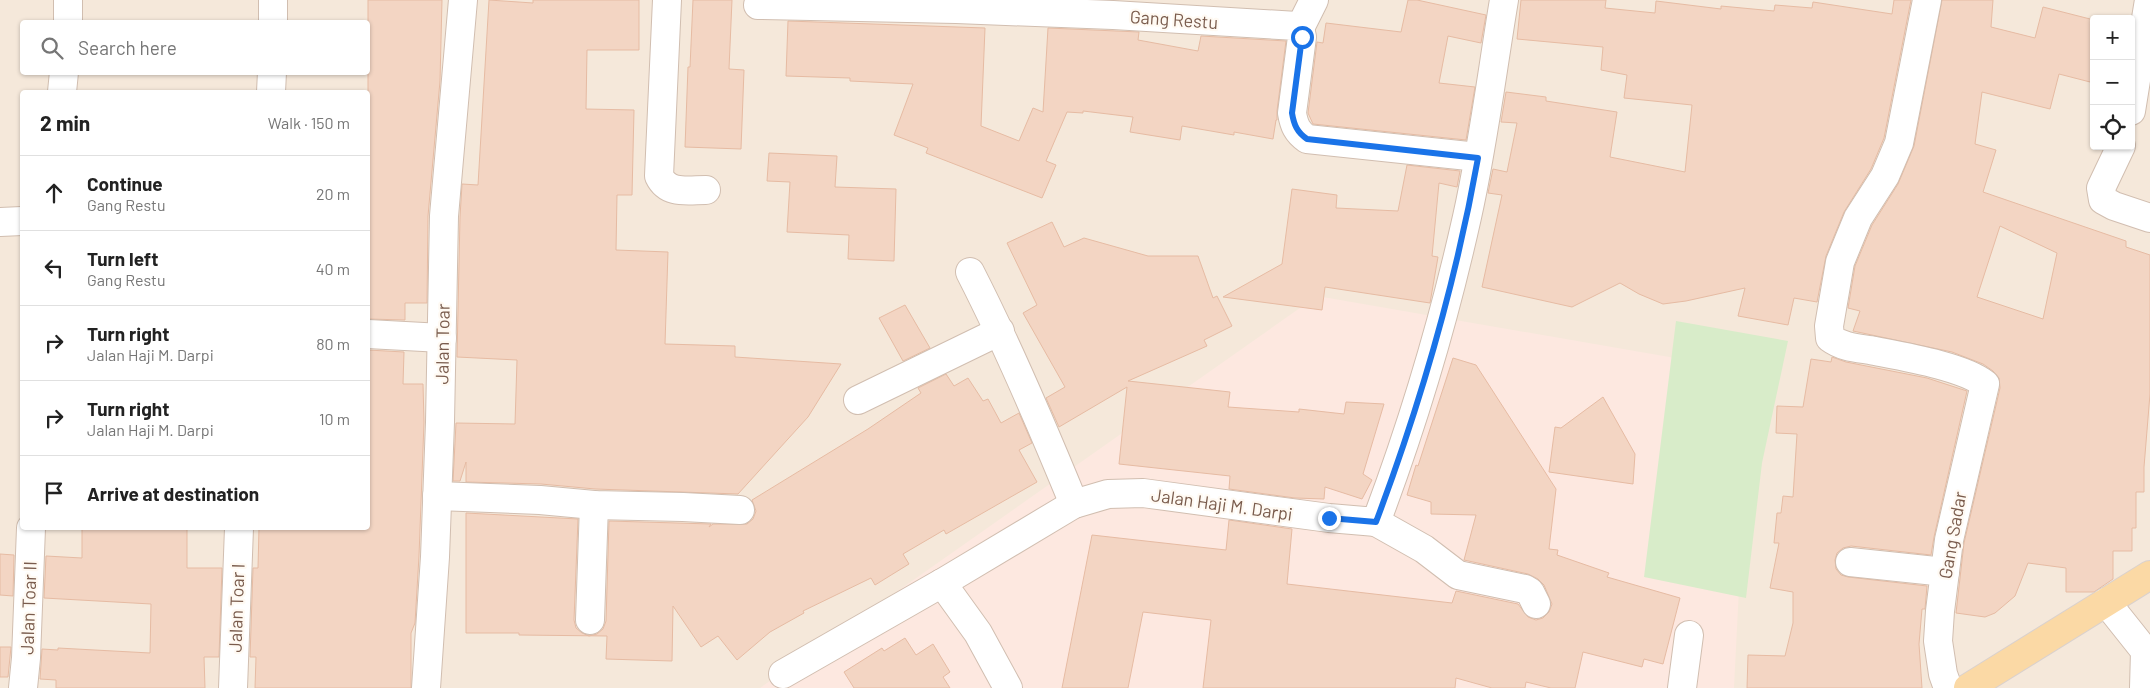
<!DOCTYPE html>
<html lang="en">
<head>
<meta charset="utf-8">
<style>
  :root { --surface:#fff; --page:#f6f6f6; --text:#222; --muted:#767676; --line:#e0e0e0 }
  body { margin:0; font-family:Barlow,sans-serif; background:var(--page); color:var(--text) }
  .controls { position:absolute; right:15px; top:15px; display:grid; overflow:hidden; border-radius:5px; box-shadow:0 1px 4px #0004 }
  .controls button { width:45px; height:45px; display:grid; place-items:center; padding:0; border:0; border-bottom:1px solid var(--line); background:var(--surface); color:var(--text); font:25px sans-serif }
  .stop { position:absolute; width:15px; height:15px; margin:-11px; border:4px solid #1a73e8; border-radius:50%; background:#fff }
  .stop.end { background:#1a73e8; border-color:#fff; box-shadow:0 1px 5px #0008 }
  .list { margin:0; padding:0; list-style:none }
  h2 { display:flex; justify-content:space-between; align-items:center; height:65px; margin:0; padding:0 20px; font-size:21px }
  h2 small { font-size:16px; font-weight:400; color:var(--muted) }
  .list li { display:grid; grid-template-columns:32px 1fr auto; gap:15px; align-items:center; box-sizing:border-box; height:75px; padding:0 20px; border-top:1px solid var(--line) }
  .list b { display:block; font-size:19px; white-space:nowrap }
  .list p { margin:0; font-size:16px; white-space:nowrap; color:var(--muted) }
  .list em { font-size:16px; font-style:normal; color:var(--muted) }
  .icon { flex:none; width:28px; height:28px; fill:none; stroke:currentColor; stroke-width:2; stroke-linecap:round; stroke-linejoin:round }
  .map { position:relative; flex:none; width:2150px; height:688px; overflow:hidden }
  .search { position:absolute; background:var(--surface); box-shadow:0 1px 4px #0004; left:20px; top:20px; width:350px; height:55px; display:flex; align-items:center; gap:12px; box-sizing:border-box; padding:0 18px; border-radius:5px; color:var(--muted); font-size:19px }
  .panel { position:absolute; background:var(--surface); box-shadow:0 1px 4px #0004; left:20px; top:90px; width:350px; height:440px; border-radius:5px }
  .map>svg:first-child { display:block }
  .residential { fill:#f5e8da; fill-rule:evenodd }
  .commercial { fill:#fde8e0 }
  .green { fill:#d8ecc9 }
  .building { fill:#f3d5c3; stroke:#e6bba3; fill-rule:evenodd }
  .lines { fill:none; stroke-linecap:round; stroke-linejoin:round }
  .minor-casing { stroke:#d1beb0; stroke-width:30 }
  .major-casing { stroke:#dad1cd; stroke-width:30 }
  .minor { stroke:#fff; stroke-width:28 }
  .major { stroke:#fbd9a5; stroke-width:28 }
  .route { stroke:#1a73e8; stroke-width:6 }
  .labels { text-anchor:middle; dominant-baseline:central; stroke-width:4.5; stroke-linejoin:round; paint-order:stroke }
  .street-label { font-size:18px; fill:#7a5c4d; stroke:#fffaf3 }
</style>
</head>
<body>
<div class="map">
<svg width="2150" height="688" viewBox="0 0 2150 688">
  <rect width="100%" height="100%" fill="#fdf6ec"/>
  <path class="residential" d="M0,0H2150V688H0ZM2094,19H2131V146H2094ZM22,22H368V72H22ZM22,92H368V528H22Z"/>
  <path class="commercial" d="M1317,296L1750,371L1734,688H760Z"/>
  <path class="green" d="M1676,321L1788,341L1762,463L1746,598L1644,577Z"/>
  <g class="building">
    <path d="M368,0H442L440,81L428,216L427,303H405V320L368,319Z"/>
    <path d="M489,0L533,3V0H639V50H587L586,109L634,110L632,195H617L616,250L668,252L665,344L735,346V357L841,364L808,417L738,494L595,489L541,484L466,482V462L460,481H453L456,423L515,424L517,360L457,357L460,217L462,184L478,185Z"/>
    <path d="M693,0H732L729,69L744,70L741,149L685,147L688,67H690Z"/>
    <path d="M1408,0H1417L1486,15L1481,43L1448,36L1439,83L1475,87L1466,140L1313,124L1308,113L1317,42L1323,43L1326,23L1401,32Z"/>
    <path d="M1521,0H1606L1605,8L1655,13L1656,1L1721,9V6L1774,11L1775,5L1812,8L1813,2L1892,14L1894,0H1911L1884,138L1871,169L1844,212L1826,256L1817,302L1794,298L1788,325L1738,316L1745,288L1686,301L1663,304L1639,294L1620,283L1572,307L1482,287L1502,195L1488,193L1493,169L1507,172L1517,123L1501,122L1506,92L1546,97V101L1617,112L1610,157L1685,172L1692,105L1624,98L1627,75L1601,70L1603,47L1517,39Z"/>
    <path d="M1942,0H1993L1991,27L2035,38L2043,7L2094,20V83L2059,74L2050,109L1982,92L1975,144L1996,150L1983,192L2126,241V247L2150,255V394L2144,467V492H2136V528H2132V551H2113V579L2094,592H2066V568L2028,563L2015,596L1995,613L1985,617L1956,613L1964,543L2000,388L1999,378L1993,371L1983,364L1952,352L1853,331L1860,311L1848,308L1855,266L1872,225L1898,184L1914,146ZM2000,226L2057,253L2043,319L1977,297Z"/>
    <path d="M788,21L985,28L981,126L1019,141L1033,108L1043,112L1048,28L1139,32L1138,40L1198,51L1201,36L1286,41L1277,111V120H1276L1273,139L1234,132V135L1182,126L1180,140L1130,132L1133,117L1083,111V113L1067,112L1046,161L1056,165L1042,198L926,153L928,148L894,135L913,84L850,81V78L786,76Z"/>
    <path d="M769,153L837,156L835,187L896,189L894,261L848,259L849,235L787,232L790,182L767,181Z"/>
    <path d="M1407,165L1460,171L1457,187L1439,183L1432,256L1438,257L1430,303L1325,287L1322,310L1223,297L1282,264L1292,189L1337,195L1336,208L1398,211Z"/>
    <path d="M1052,222L1064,247L1084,238L1148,256H1198L1213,298L1217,296L1232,326L1204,340L1207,346L1128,381L1230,392L1228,407L1299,412V409L1344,414L1346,402L1384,404L1363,474L1372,480L1362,499L1325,487L1324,499L1295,498L1229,489L1230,476L1119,464L1127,387L1059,427L1046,398L1065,387L1023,313L1037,305L1007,243Z"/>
    <path d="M905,305L930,348L903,361L879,318Z"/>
    <path d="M368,350L404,352L403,384H423L424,422L419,556L415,623L411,633V688H255L256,657H250L253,568H258L259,528H368Z"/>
    <path d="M1832,357L1846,362L1927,378L1967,391L1934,537L1931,555L1851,546L1843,548L1837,553L1835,560L1836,569L1841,575L1848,577L1927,586L1925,609H1922L1919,644L1922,688H1747L1748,655L1785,656L1793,623V592L1770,588L1779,543H1774L1777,513H1781L1783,496L1793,497L1797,434L1776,433L1777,406L1803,407L1811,359L1831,362Z"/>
    <path d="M1453,358L1476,365L1556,489L1549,549L1558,550L1557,555L1609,573L1607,577L1680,598L1663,664L1644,659L1642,667L1583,652L1575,688H1551L1526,682L1525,688H1492L1456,678L1455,688H1203L1211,620L1143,612L1128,688H1062L1092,535L1226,550L1229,520L1292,529L1287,584L1452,603L1456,591L1518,604L1528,617L1536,620L1543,618L1549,612L1552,604L1544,585L1538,579L1528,574L1464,560L1476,515L1431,514V502L1407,495L1416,465L1418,466Z"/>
    <path d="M946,374L954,386L968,378L983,401L988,399L1001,423L1019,413L1032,443L1019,450L1037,482L946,534L944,530L903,554L909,564L875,585L871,578L803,611L804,613L770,632L737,660L718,636L701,647L673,606L672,661L606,659L607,636L519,635V633H466V513L578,519L574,620L576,628L582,633L589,636L597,634L603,629L606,621L609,521L711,524L709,527L713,524H747L753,519L756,511L752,500L868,429L921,393L918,388Z"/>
    <path d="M1603,397L1635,454L1633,484L1549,472L1555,427L1561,428Z"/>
    <path d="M82,528H187V568H222L219,657H204L205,688H56V680L40,679L42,649L58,650V648L150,653L151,604L44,598L46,556L82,558Z"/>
    <path d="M0,554L14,555L13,596L0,595Z"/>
    <path d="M905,638L916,655L933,644L950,672L943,677L950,688H854L844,672L882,648L884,651Z"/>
    <path d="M0,647H11L8,677H0Z"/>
  </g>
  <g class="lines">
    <defs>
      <g id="minor">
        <path d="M667,0L659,176C668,195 688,190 706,190"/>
        <path d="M1927,0L1899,143L1885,176L1858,218L1840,262L1829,326L1830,338C1842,347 1857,348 1870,350C1900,356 1963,366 1985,384L1949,540L1940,611L1938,641L1943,674L1948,688"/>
        <path d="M758,5L956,9L1113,15L1297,26L1300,28L1302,37L1292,113C1294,125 1297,132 1307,139L1478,157"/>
        <path d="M68,22V0"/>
        <path d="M273,22V0"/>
        <path d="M1300,28L1314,0"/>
        <path d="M62,92L64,72"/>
        <path d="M271,92L272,72"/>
        <path d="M2131,111L2149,0"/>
        <path d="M2121,146L2101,188L2103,200L2114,206L2150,218"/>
        <path d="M0,222L22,221"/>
        <path d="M970,272C1009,348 1042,426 1074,504"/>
        <path d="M368,334L442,338"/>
        <path d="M858,400L1000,331"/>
        <path d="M437,496L540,500L594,505L683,507L740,510"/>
        <path d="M1376,522L1424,549L1458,575L1525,589L1530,592L1536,604"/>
        <path d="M1850,562L1945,572"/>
        <path d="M2106,602L2145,651L2144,688"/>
        <path d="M590,620L594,505"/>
        <path d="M783,674L942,583"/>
        <path d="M23,688L26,658L31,528"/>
        <path d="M233,688L239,528"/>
        <path d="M426,688L435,557L440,422L444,216L463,0"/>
        <path d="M1008,688L978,633L942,583L1074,504L1108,494L1143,493L1329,518L1376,522C1413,424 1444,320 1467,217C1483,146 1492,72 1504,0"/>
        <path d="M1682,688L1689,635"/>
      </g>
      <path id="major" d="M1968,688L2150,575"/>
    </defs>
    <use href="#minor" class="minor-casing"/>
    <use href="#major" class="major-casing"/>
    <use href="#minor" class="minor"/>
    <use href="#major" class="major"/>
  </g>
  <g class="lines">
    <path class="route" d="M1302,37L1292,113C1294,125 1297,132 1307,139L1478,158C1456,281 1420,405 1376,522L1329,518"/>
  </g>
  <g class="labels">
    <g class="street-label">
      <text transform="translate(1174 19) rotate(4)">Gang Restu</text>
      <text transform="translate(442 344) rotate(-89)">Jalan Toar</text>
      <text transform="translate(1222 504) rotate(8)">Jalan Haji M. Darpi</text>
      <text transform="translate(1952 535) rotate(-80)">Gang Sadar</text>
      <text transform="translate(28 608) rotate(-88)">Jalan Toar II</text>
      <text transform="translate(236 608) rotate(-88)">Jalan Toar I</text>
    </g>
  </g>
</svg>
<div class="controls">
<button>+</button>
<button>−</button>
<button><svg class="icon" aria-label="locate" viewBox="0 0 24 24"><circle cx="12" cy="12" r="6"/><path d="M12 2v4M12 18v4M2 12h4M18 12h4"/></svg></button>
</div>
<div class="stop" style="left:1302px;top:37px"></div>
<div class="stop end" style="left:1329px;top:518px"></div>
<div class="search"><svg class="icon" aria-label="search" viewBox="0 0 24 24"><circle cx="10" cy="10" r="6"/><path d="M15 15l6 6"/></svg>Search here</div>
<section class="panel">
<h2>2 min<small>Walk · 150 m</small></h2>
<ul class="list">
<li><svg class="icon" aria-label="ahead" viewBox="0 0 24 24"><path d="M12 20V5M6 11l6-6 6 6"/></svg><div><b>Continue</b><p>Gang Restu</p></div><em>20 m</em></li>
<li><svg class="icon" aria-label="left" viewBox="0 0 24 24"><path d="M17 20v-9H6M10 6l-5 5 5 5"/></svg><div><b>Turn left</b><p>Gang Restu</p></div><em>40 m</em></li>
<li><svg class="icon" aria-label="right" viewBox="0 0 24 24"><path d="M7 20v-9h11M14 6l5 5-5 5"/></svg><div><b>Turn right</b><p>Jalan Haji M. Darpi</p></div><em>80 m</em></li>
<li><svg class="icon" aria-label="right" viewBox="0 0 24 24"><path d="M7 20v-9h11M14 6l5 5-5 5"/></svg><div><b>Turn right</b><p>Jalan Haji M. Darpi</p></div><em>10 m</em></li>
<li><svg class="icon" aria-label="arrive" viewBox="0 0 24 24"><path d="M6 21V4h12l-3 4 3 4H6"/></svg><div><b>Arrive at destination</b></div></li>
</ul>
</section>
</div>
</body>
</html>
